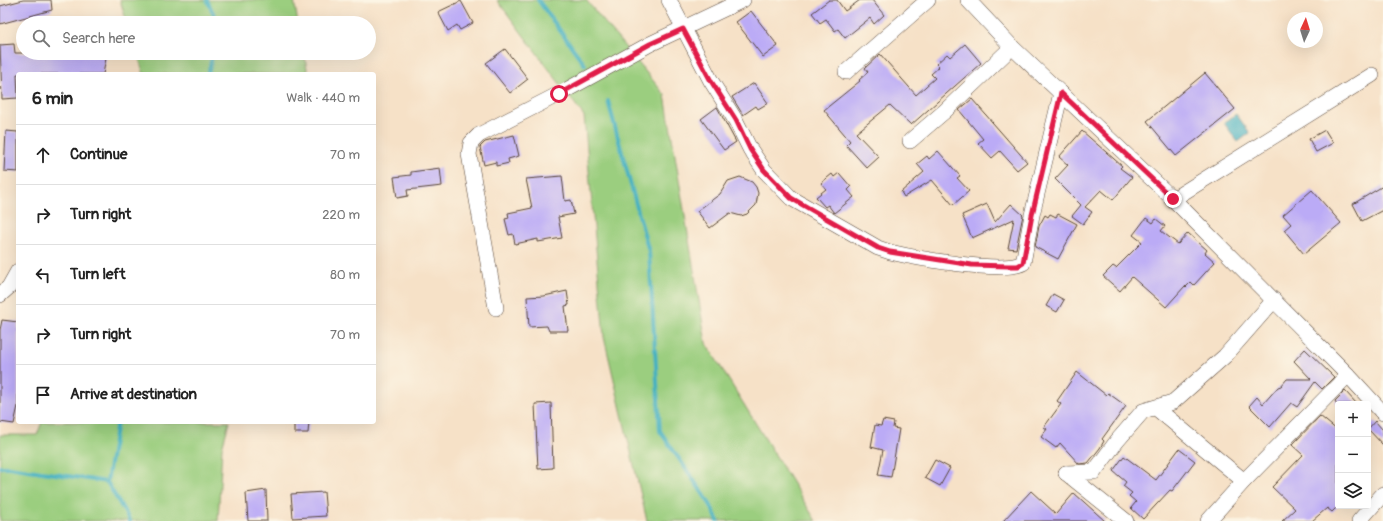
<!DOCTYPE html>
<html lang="en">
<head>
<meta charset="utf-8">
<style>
  :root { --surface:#fff; --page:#f6f6f6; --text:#222; --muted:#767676; --line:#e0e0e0 }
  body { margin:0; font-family:Pangolin,sans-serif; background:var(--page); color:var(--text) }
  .controls { position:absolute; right:12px; bottom:12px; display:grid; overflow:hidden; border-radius:4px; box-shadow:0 4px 16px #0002 }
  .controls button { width:36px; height:36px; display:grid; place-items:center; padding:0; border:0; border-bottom:1px solid var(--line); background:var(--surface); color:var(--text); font:20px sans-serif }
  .compass { position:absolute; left:1287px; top:12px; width:36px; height:36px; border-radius:50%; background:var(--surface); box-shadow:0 4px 16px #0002; rotate:4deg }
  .stop { position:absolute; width:12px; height:12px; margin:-9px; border:3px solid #e11d48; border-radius:50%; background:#fff }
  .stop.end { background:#e11d48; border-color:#fff; box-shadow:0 1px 4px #0008 }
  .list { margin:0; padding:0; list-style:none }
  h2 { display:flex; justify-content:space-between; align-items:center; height:52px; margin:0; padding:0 16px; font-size:17px }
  h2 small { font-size:13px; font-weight:400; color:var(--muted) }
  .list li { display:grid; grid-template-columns:26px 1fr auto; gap:12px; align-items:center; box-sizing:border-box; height:60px; padding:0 16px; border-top:1px solid var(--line) }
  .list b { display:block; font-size:15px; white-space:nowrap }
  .list em { font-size:13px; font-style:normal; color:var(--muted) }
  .icon { flex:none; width:22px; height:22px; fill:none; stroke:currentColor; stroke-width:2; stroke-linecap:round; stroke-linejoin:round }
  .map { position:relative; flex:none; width:1383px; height:521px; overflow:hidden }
  .search { position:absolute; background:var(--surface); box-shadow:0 4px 16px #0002; left:16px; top:16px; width:360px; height:44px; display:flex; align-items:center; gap:10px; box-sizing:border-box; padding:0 14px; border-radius:22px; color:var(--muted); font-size:15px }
  .panel { position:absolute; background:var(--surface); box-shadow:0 4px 16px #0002; left:16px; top:72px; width:360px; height:352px; border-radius:4px }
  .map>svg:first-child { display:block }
  .green { fill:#9bce7f; stroke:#6b7c4e }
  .water { fill:#44b1c1; stroke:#406e70 }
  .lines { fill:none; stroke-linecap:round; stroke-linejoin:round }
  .stream { stroke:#44b1c1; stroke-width:4 }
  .building { fill:#bbabf6 }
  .minor-casing { stroke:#574537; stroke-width:16 }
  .minor { stroke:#fff; stroke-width:15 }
  .route { stroke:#e11d48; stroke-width:5 }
</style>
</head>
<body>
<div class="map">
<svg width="1383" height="521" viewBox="0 0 1383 521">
  <rect width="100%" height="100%" fill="#fcf5e5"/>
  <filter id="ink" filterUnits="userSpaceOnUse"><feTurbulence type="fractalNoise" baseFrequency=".025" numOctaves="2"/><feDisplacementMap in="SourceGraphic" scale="8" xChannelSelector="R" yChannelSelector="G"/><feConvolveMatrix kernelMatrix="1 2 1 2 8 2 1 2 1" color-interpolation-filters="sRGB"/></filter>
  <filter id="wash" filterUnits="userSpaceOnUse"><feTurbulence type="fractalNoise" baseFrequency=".012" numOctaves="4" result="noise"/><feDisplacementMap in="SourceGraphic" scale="16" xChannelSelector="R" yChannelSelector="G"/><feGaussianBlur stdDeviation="0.9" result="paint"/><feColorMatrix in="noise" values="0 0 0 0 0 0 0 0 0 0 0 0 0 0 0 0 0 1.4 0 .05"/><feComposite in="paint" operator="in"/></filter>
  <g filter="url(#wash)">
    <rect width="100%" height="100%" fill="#f6e1c7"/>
    <g class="green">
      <path d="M120,0H294L298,23H127Z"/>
      <path d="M497,0H586L665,95L706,343L816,521H647L604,337L584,116Z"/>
      <path d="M137,53H304L308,74H144Z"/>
      <path d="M42,422H229L222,448L218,521H0V435H37Z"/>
    </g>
    <path class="water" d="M1236,114L1250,133L1238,142L1224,123Z"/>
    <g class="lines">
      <g class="stream">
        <path d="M207,0L218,23"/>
        <path d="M538,0L585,65"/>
        <path d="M208,74L213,53"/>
        <path d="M608,101L649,252L660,431L710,504L718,521"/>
        <path d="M0,467H9L107,482L130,521"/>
        <path d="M107,482L117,422"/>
      </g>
    </g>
    <g id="blocks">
      <g class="building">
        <path d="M23,0H51L52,10L0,24V6Z"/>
        <path d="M829,0H837L845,11L860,0H872L884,15L874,24L870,18L845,38L838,29L835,31L826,19L820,23L812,13Z"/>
        <path d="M461,1L473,23L460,30L457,25L448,31L438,12Z"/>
        <path d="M751,11L778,46L763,57L736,22Z"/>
        <path d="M14,44L15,53H107L103,74H17L18,98L2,99L0,45Z"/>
        <path d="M965,44L981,63L911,125L890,105L856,133L879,157L867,168L846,145L850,141L824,110L860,81L859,80L868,72L865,68L880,54L916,95L935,78L931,74L939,67L936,64L947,54L950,57Z"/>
        <path d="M505,49L528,79L510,93L486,63Z"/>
        <path d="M1205,73L1235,109L1176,156L1147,121Z"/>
        <path d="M754,83L768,103L758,109L756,106L743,115L732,97Z"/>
        <path d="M972,99L1027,162L1017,170L1000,151L992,158L978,143L983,139L959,110Z"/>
        <path d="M717,107L736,142L724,150L701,119Z"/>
        <path d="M1325,130L1333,143L1316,152L1309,139Z"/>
        <path d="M6,131L18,132V172L4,171Z"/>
        <path d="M1082,131L1122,166L1120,168L1132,177L1113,200L1101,190L1085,207L1092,212L1083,224L1072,216L1081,205L1055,179L1068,165L1059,157Z"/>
        <path d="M514,135L519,156L508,159L509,163L496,166V162L484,165L480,147L485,142Z"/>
        <path d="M938,151L960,176L957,178L969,191L953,205L932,180L904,197L901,192L924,172L917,164L927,156L929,159Z"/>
        <path d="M440,168L442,186L407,190L408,196L397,198L394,177L411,175V172Z"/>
        <path d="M839,173L851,187L848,190L854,197L834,213L828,205L825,207L816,197L826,189L821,183L832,174L834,177Z"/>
        <path d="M562,176L565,201L571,200L574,214L558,217L562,238L538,242V239L515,244L513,234L509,235L505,219L509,218L508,213L532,208L526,179Z"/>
        <path d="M740,177L752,182L756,187L758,193L756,205L747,214L741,216L730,213L710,228L697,211L720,194L728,181Z"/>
        <path d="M1383,186V210L1362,221L1353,204Z"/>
        <path d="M1312,190L1341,223L1304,254L1284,230L1291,224L1283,215Z"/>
        <path d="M987,204L995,222L1011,204L1023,215L1016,249L1008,248L1014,219L972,238L962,215Z"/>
        <path d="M1050,214L1056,217L1058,214L1077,224L1058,259L1035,247L1039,226L1045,215L1048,217Z"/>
        <path d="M1146,218L1153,223L1156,219L1165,226L1161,231L1178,244L1188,233L1207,250L1205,253L1215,262L1194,285L1191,282L1186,287L1185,286L1166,307L1132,277L1120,291L1103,276L1113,266L1116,268L1142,242L1133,235Z"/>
        <path d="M567,291L569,305L565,306L568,331H549L547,326L529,327L527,297L544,296Z"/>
        <path d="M1053,294L1064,300L1057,312L1046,306Z"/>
        <path d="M2,320L18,322V406L14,424L0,422V330Z"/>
        <path d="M1305,349L1334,377L1322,389L1315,382L1297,407L1291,403L1270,427L1249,406L1257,397L1263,404L1278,387L1281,386L1287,379H1311L1294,361Z"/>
        <path d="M1077,372L1106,395L1108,393L1126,406L1102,439L1104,441L1100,448L1088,463L1079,464L1060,443L1056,448L1041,437L1047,429L1044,427L1061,404L1057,401Z"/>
        <path d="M1345,391L1357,404H1337L1335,401Z"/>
        <path d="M551,403L553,468L538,469L535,404Z"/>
        <path d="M1320,416L1338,431V506L1332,512L1327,508L1312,521H1282L1295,509L1272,487L1303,455L1292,445Z"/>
        <path d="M883,420L894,422L893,428L899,429L891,477L878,475L883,450L871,447L875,425L881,426Z"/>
        <path d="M1375,421L1383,430V445L1368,429Z"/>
        <path d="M294,422H309L308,433H294Z"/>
        <path d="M1179,449L1195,461L1172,491L1170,490L1143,519L1131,508L1136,502L1129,496L1132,493L1123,486L1126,482L1113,471L1124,456L1156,480Z"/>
        <path d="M935,460L950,468L940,486L925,478Z"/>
        <path d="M266,490L267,521H248L246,493Z"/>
        <path d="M1031,491L1056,514L1074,493L1105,521H1003Z"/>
        <path d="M324,492L326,516L293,518L291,494Z"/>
      </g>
    </g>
  </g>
  <g filter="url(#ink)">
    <use href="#blocks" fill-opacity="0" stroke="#574537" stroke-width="1"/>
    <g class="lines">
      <defs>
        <g id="minor">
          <path d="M669,0L711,81L736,121L750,149L764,170L791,198L878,248L890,252C915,258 1003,274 1023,263L1032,215L1061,93"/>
          <path d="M968,0L1012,47L1173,199L1348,375L1383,413"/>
          <path d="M846,72L928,0"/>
          <path d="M910,141L945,111L1012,47"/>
          <path d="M1173,199L1372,75"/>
          <path d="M0,295L9,287L18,271"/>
          <path d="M496,308L469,154L471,143L479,135L559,94L650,44L743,0"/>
          <path d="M1156,408L1244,481"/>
          <path d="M1066,473L1094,472L1117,441L1143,411L1173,402L1225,356L1274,300"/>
          <path d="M1066,473L1126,521"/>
          <path d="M1208,521L1244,481L1348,375"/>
          <path d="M1359,521L1383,494"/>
        </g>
      </defs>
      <use href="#minor" class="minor-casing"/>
      <use href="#minor" class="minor"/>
    </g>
  </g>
  <g class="lines" filter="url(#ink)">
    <path class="route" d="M559,94L650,44L683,29L711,81L736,120L750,149L764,170L791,198L878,248L890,252L972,265L1008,266H1018L1023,263L1032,215L1061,93L1173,199"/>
  </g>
</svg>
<div class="controls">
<button>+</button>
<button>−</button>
<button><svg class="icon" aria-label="layers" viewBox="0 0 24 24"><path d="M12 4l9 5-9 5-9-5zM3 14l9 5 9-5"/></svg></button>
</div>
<svg class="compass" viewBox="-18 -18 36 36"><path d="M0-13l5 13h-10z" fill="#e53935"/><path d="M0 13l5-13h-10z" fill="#767676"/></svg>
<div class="stop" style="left:559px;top:94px"></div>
<div class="stop end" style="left:1173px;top:199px"></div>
<div class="search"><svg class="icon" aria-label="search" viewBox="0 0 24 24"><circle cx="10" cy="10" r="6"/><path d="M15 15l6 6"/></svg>Search here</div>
<section class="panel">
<h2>6 min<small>Walk · 440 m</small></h2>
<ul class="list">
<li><svg class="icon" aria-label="ahead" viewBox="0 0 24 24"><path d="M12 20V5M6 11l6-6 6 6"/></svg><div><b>Continue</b></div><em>70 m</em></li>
<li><svg class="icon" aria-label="right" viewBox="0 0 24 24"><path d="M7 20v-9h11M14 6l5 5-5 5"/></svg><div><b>Turn right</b></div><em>220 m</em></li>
<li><svg class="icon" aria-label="left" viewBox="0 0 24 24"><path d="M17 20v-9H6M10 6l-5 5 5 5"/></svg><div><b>Turn left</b></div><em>80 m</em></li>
<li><svg class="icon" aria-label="right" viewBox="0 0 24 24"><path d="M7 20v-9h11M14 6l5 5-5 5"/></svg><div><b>Turn right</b></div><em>70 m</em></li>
<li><svg class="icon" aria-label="arrive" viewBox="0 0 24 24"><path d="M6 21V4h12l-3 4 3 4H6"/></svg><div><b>Arrive at destination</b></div></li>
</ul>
</section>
</div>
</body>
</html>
